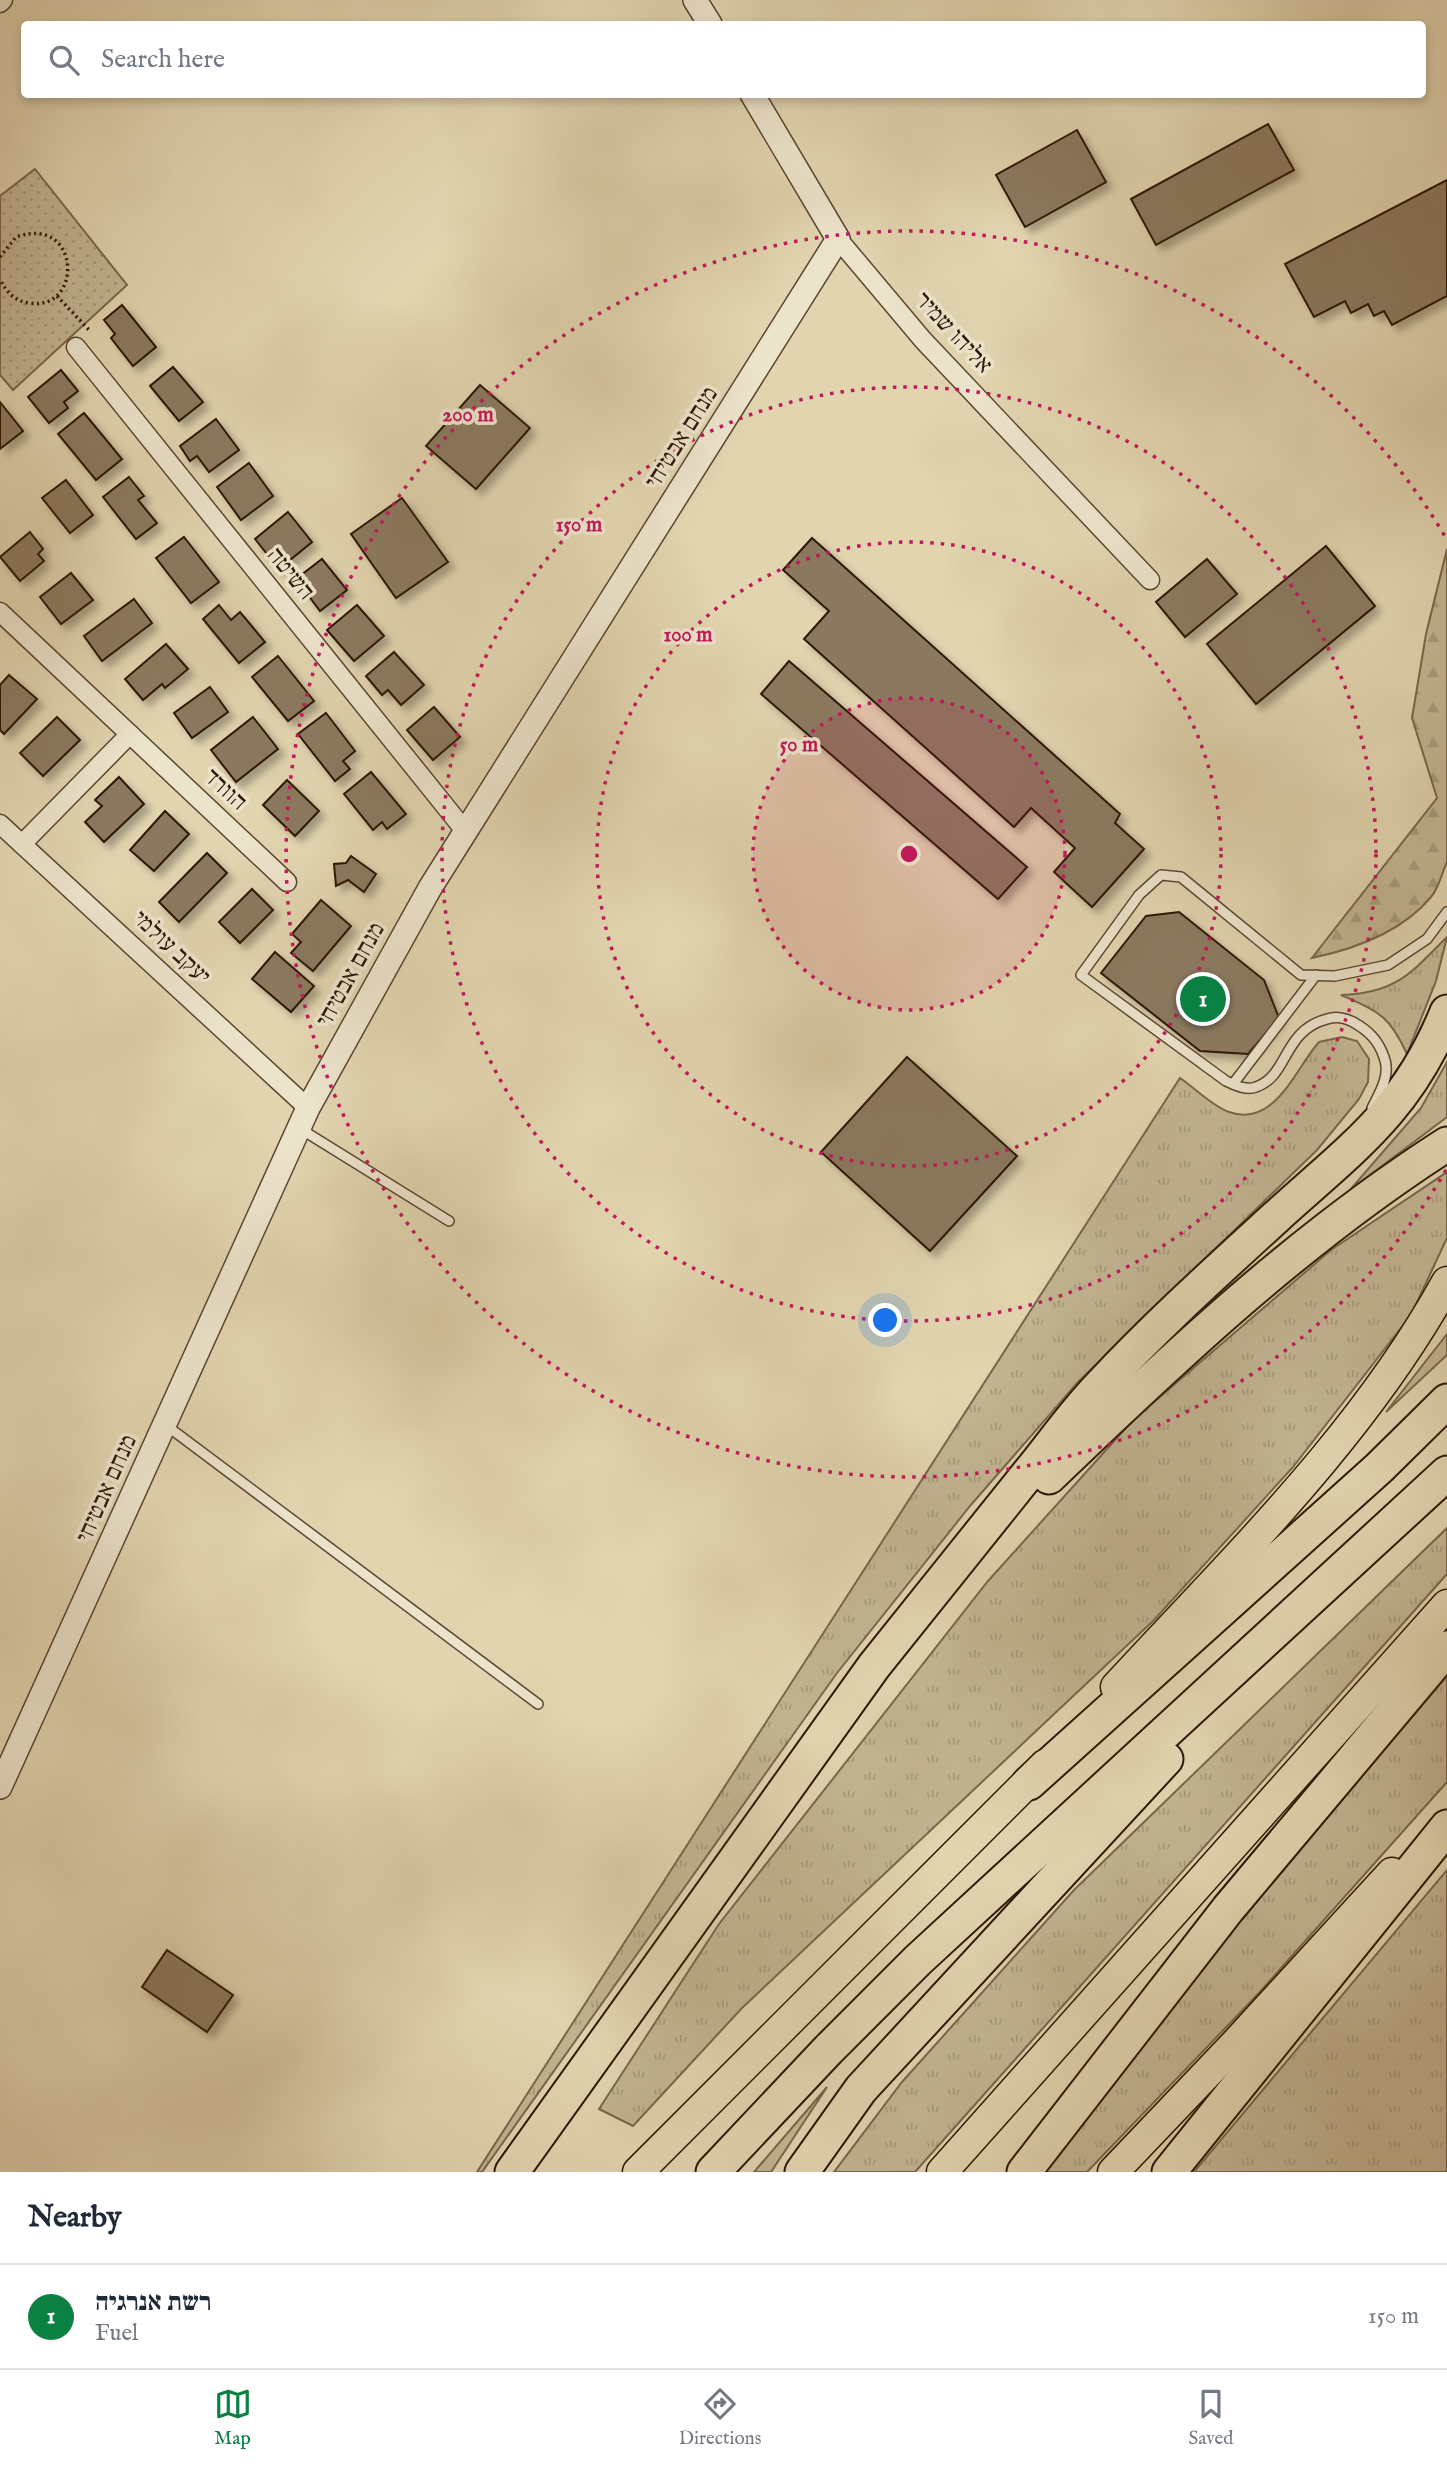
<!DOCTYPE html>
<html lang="en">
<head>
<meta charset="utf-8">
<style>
  :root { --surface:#fff; --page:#f2f2f3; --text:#1f2937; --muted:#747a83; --line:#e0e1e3; --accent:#0b8043 }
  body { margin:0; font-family:"IM FELL English","Frank Ruhl Libre",serif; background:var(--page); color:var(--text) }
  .you { position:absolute; left:886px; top:1321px; width:24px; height:24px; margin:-18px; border:5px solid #fff; border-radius:50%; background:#1a73e8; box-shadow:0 0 0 10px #1a73e833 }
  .badge { display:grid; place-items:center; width:46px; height:46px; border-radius:50%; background:var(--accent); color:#fff; font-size:23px; font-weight:700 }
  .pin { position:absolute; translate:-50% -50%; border:4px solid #fff; box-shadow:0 2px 7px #0006 }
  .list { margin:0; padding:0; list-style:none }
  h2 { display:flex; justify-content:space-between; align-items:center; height:91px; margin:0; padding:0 28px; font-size:30px }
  h2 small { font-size:23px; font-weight:400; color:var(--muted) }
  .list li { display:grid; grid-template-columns:46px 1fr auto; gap:21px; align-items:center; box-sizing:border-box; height:105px; padding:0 28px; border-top:2px solid var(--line) }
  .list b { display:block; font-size:26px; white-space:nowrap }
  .list p { margin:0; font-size:23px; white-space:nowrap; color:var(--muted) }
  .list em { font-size:23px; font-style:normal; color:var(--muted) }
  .icon { flex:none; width:38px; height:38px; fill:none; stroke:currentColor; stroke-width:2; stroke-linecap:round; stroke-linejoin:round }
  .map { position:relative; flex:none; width:1447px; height:2172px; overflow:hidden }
  .search { position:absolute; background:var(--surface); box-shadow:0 4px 10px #0003; left:21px; right:21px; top:21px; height:77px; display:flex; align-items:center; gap:18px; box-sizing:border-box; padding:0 24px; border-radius:7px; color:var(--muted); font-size:26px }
  .sheet { height:196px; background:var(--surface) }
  nav { display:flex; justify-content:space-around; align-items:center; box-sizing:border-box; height:98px; border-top:2px solid var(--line); background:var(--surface); font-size:19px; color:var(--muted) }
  nav a { display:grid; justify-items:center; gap:4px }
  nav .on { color:var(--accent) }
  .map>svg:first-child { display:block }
  .grass { fill:url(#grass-tufts); stroke:#78664c; stroke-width:2 }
  .forest { fill:url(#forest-firs); stroke:#78664c; stroke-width:2 }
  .park { fill:url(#park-dots); stroke:#78664c; stroke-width:2 }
  .building { fill:#8b795e; stroke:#2d1706; stroke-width:2; filter:url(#shadow) }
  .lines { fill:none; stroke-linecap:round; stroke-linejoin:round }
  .service-casing { stroke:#5a4630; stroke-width:12 }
  .minor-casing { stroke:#5a4630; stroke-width:21 }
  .tertiary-casing { stroke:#5a4630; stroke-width:26 }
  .trunk-casing { stroke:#2d1706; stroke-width:33 }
  .motorway-casing { stroke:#2d1706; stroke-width:37 }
  .path { stroke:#2d1706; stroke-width:3.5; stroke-dasharray:2 3.5; stroke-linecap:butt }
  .service { stroke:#ece3cb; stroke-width:9 }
  .minor { stroke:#ece3cb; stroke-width:18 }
  .tertiary { stroke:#ece3cb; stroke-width:23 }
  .trunk { stroke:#e1d4af; stroke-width:30 }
  .motorway { stroke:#e1d4af; stroke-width:33 }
  .ring { fill:none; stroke:#c2185b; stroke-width:3.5; stroke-dasharray:3.5 7 }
  .labels { text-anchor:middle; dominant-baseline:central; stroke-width:7; stroke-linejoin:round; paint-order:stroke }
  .street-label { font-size:24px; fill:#2d1706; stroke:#ece3cb }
  .centre { fill:#c2185b; stroke:#ece3cb; stroke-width:3.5 }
  .ring-label { font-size:21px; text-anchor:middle; font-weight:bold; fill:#c2185b; stroke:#ece3cb; stroke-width:7; stroke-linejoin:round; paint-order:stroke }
</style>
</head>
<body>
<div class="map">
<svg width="1447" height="2172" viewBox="0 0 1447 2172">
  <defs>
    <pattern id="grass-tufts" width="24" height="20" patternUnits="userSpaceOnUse" patternTransform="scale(1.75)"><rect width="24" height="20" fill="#c2b492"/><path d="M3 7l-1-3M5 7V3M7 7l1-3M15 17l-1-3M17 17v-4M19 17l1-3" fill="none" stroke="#a79a7c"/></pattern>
    <pattern id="forest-firs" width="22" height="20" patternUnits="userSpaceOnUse" patternTransform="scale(1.75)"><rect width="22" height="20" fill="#c2b492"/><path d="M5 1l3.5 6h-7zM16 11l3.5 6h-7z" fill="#a79a7c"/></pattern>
    <pattern id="park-dots" width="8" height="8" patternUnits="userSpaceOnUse" patternTransform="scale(1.75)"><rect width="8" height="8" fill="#c2b492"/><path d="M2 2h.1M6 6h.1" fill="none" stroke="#a79a7c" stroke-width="1.8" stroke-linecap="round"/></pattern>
    <filter id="shadow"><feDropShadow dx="6" dy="6" stdDeviation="3.5" flood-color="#0004"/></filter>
  </defs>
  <rect width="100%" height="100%" fill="#e1d4af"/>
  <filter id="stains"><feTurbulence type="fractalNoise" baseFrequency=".00286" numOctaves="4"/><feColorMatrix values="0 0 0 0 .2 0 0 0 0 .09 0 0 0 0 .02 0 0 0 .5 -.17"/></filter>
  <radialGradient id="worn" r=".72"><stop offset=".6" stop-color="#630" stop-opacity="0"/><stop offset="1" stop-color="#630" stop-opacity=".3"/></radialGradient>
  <g class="grass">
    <path d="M1447,937L1436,981L1407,1054C1389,1015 1379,1012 1341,995C1396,993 1410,974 1447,937Z"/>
    <path d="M1342,1037L1357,1041L1369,1059L1368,1082L1359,1099L1317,1150L1078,1382L970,1506L837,1673L482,2172H477L1180,1078C1195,1088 1212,1106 1229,1112C1275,1128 1295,1069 1319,1042Z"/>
    <path d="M1447,1062V1117L1350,1190L1421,1108Z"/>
    <path d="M1447,1172V1238L1411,1315L1293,1467L1154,1620L742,2008L633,2126L599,2109L719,1924L988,1581L1134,1419L1331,1250Z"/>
    <path d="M1447,1334V1355L1386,1412Z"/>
    <path d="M1447,1528V1574L915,2172H834L902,2082L1074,1890Z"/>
    <path d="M1447,1676V1782L1258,1994L1087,2172H1043L1237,1923Z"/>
    <path d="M1447,1870V2172H1194Z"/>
    <path d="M827,2087L771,2172H754Z"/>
  </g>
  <path class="forest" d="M1447,549V862C1442,872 1439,888 1431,897C1402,932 1355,949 1312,958L1437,798L1412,718L1426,634Z"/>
  <path class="park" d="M35,169L127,285L13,390L0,375V196Z"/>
  <g class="building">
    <path d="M1268,124L1294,170L1156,245L1131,199Z"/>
    <path d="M1077,130L1106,182L1025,227L996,175Z"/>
    <path d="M1447,180V296L1392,325L1384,311L1374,316L1368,304L1351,313L1345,301L1314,317L1285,264Z"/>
    <path d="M122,305L156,347L133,366L111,338L115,334L104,320Z"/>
    <path d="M173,367L203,402L179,421L150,386Z"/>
    <path d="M61,370L78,391L64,402L68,408L49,423L28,397Z"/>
    <path d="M480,385L530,428L476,489L426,446Z"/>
    <path d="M0,402L23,431L0,449Z"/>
    <path d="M84,413L122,459L96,480L58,434Z"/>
    <path d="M216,419L239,450L209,472L197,456L190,461L180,446Z"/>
    <path d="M249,463L273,496L241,520L217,487Z"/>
    <path d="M129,477L144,496L138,500L157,523L136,539L103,497Z"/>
    <path d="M66,480L93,515L70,533L42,498Z"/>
    <path d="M402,498L448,562L396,598L351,534Z"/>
    <path d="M288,512L312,542L279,569L255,539Z"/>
    <path d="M30,532L43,549L38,554L44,561L20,581L0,557Z"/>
    <path d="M184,537L219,582L191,603L156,558Z"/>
    <path d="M812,538L1120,814L1115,823L1144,849L1092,907L1054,872L1075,848L1031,808L1014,827L804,639L829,611L783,570Z"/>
    <path d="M1326,546L1375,606L1256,704L1207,644Z"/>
    <path d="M322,559L347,590L320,611L296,579Z"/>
    <path d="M1207,559L1237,594L1185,637L1156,602Z"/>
    <path d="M71,573L93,600L61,624L40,597Z"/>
    <path d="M134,599L152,623L102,661L84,636Z"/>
    <path d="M219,605L231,620L240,612L265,642L239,663L203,619Z"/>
    <path d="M357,605L384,636L354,661L327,630Z"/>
    <path d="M166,644L188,669L165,688L162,684L143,700L125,679Z"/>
    <path d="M394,652L424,685L401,705L388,690L382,695L366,676Z"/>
    <path d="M278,656L314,701L288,721L252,677Z"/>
    <path d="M789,661L1027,867L998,899L761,694Z"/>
    <path d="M9,675L37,699L4,734L0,730V685Z"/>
    <path d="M210,687L228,712L192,738L174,713Z"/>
    <path d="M434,707L460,737L433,760L407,730Z"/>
    <path d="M326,713L355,751L343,761L350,769L335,781L298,734Z"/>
    <path d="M57,717L80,740L43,776L20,753Z"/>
    <path d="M253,717L278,749L236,782L211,750Z"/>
    <path d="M371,772L406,814L387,829L382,822L373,830L344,794Z"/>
    <path d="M119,777L144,804L104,842L85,822L102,806L95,800Z"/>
    <path d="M287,780L319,811L295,836L263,805Z"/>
    <path d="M165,811L189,834L154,871L130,850Z"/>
    <path d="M207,853L227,873L179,922L159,902Z"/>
    <path d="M351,856L376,874L364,892L348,880L336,886L334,864L346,863Z"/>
    <path d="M252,889L273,910L240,943L219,922Z"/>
    <path d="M321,900L351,926L313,971L291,953L301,942L292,934Z"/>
    <path d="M1179,912L1264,980L1279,1018L1248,1054L1200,1051L1101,973L1146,916Z"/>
    <path d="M275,952L314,986L291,1012L252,979Z"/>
    <path d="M907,1057L1017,1156L930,1251L821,1152Z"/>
    <path d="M167,1950L233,1995L207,2032L142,1987Z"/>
  </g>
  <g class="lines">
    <defs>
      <g id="service">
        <path d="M1233,1084L1316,975"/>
        <path d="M1372,1108C1380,1092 1391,1075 1384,1057C1378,1040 1369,1031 1353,1022C1346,1018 1336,1016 1327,1019C1282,1031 1289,1076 1256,1087C1246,1091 1235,1085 1226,1081L1081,975L1139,895L1161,875L1181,877L1301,975L1335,976L1388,965L1427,939L1447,912"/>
        <path d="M299,1128L449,1221"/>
        <path d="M167,1426L538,1704"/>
      </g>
      <g id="minor">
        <path d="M0,3L3,0"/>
        <path d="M838,239L923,340L1150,580"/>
        <path d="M76,347L466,832"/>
        <path d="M0,612L287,882"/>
        <path d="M0,824L308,1108"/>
        <path d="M22,844L130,734"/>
      </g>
      <g id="tertiary">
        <path d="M695,0L710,24"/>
        <path d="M0,1787L308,1108L430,888L838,239L752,94"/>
      </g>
      <g id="trunk">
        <path d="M1116,1687C1234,1559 1363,1435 1447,1282"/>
        <path d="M638,2172L1045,1765"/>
        <path d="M942,2172L1447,1605"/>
        <path d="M1113,2172L1236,2043L1392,1873"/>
      </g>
      <g id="motorway">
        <path d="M1049,1477C1174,1357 1300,1238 1447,1144"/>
        <path d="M1029,1783L1379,1468L1447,1401"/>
        <path d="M512,2172L874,1666C923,1604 973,1542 1023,1480C1049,1449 1072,1415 1100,1386C1156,1326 1216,1272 1276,1217C1352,1148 1407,1111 1447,1012"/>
        <path d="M713,2172L828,2050L918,1960L1447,1473"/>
        <path d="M802,2172L861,2089L1166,1759"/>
        <path d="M1024,2172L1228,1909L1447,1648"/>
        <path d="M1169,2172L1447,1827"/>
      </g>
    </defs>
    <use href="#service" class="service-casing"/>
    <use href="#minor" class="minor-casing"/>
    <use href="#tertiary" class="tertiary-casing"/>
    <use href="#trunk" class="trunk-casing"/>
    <use href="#motorway" class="motorway-casing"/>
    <g class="path">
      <path d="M0,257L16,237C81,214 84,312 29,303C14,301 7,292 0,280"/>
      <path d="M57,296L90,331"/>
    </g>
    <use href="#service" class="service"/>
    <use href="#minor" class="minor"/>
    <use href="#tertiary" class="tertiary"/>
    <use href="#trunk" class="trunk"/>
    <use href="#motorway" class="motorway"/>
  </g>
  <circle cx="909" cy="854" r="156" fill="#c2185b" fill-opacity=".12"/>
  <g class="ring">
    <circle cx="909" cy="854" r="156"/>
    <circle cx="909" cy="854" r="312"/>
    <circle cx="909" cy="854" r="467"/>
    <path d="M1446 1170A623 623 0 1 1 1446 538"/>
  </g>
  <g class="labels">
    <g class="street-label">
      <text transform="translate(953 333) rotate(47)">אליהו שמיר</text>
      <text transform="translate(682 438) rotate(-58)">מנחם אבטיחי</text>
      <text transform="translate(290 574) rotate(51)">השיטה</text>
      <text transform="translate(225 790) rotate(43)">הוורד</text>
      <text transform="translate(171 948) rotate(43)">יעקב עולמי</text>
      <text transform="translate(351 975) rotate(-61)">מנחם אבטיחי</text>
      <text transform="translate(107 1489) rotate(-66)">מנחם אבטיחי</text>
    </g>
  </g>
  <circle cx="909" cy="854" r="10" class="centre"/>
  <g class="ring-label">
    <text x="468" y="421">200 m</text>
    <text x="579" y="531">150 m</text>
    <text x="688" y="641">100 m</text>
    <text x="799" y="751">50 m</text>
  </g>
  <rect width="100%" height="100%" filter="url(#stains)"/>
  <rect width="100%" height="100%" fill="url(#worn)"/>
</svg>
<div class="you"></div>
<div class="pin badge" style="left:1203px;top:999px">1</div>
<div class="search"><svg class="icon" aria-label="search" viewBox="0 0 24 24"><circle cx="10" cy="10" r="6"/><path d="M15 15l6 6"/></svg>Search here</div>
</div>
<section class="sheet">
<h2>Nearby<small></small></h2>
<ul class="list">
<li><span class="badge">1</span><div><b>רשת אנרגיה</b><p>Fuel</p></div><em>150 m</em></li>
</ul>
</section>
<nav>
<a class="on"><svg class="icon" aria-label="map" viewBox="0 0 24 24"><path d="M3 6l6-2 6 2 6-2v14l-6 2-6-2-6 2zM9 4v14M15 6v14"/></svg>Map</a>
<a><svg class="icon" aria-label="directions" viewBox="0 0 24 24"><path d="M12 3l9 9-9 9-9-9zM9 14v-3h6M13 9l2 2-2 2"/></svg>Directions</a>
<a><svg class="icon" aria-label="saved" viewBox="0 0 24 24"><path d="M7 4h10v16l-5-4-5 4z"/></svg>Saved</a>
</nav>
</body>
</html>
